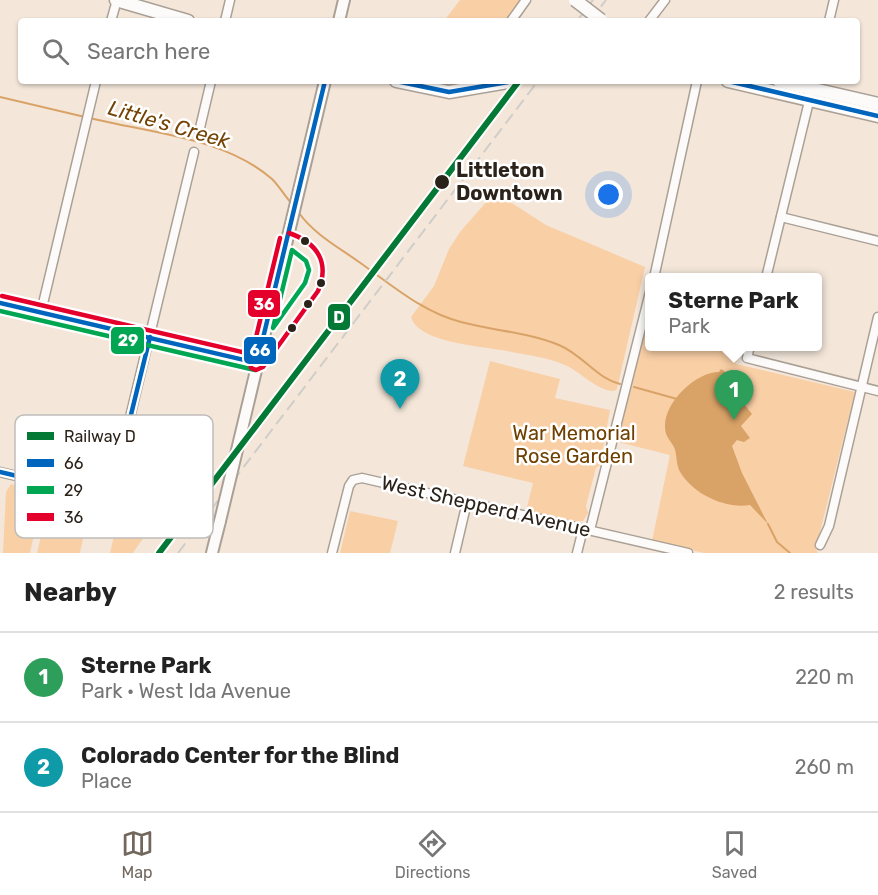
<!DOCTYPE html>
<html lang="en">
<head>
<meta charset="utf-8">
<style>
  :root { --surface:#fff; --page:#f6f6f6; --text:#222; --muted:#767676; --line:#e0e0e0; --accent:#71675d }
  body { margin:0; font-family:Rubik,sans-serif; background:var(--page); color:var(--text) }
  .you { position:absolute; left:609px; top:195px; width:21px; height:21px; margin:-15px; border:4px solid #fff; border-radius:50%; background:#1a73e8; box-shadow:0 0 0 9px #1a73e833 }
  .badge { display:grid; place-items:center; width:39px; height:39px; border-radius:50%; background:var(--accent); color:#fff; font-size:20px; font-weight:700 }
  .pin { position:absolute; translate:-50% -50px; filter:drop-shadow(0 2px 3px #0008) }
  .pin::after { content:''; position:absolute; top:32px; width:21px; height:18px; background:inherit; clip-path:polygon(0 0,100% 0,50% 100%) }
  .popup { position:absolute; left:645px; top:273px; width:177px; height:78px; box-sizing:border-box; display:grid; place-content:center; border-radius:6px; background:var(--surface); filter:drop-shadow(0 2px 4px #0005); font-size:20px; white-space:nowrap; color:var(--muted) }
  .popup b { font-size:22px; color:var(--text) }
  .popup::after { content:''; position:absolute; left:50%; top:100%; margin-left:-12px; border:12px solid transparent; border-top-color:var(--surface) }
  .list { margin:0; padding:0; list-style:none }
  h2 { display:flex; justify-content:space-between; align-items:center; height:78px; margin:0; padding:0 24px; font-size:26px }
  h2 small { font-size:20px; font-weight:400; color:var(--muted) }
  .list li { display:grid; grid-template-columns:39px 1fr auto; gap:18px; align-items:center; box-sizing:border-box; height:90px; padding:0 24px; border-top:2px solid var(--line) }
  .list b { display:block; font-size:22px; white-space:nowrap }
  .list p { margin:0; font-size:20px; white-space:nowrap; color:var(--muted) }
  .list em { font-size:20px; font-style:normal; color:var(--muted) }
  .icon { flex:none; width:33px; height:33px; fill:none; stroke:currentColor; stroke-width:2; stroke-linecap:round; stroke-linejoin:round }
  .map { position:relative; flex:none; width:878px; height:553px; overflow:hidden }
  .search { position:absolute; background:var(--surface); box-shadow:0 2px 4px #0004; left:18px; right:18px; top:18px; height:66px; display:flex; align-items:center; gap:15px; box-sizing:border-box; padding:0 21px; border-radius:6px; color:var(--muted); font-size:22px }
  .sheet { height:258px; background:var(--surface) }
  nav { display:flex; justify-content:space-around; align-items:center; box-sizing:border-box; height:84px; border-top:2px solid var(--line); background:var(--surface); font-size:16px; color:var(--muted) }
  nav a { display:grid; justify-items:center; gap:3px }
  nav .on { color:var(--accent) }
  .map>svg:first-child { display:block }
  .green { fill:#f9cfa6 }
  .water { fill:#d9a368 }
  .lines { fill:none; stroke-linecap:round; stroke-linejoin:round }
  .stream { stroke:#d9a368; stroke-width:2 }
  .minor-casing { stroke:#aaa096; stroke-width:11 }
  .tertiary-casing { stroke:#aaa096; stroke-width:14 }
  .secondary-casing { stroke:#aaa096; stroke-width:15 }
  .minor { stroke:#fdfbf9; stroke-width:8 }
  .tertiary { stroke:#fdfbf9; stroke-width:10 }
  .secondary { stroke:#fdfbf9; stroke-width:12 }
  .rail { stroke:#d0cdc9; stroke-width:2; stroke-dasharray:12 6; stroke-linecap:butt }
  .tertiary-bridge-casing { stroke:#aaa096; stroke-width:14; stroke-linecap:butt }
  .secondary-bridge-casing { stroke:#aaa096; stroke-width:15; stroke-linecap:butt }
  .tertiary-bridge { stroke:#fdfbf9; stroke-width:10 }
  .secondary-bridge { stroke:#fdfbf9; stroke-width:12 }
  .bus-1-casing { stroke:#fff; stroke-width:9 }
  .bus-2-casing { stroke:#fff; stroke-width:9 }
  .bus-3-casing { stroke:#fff; stroke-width:9 }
  .bus-1 { stroke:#0065bd; stroke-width:4.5 }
  .bus-2 { stroke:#00a651; stroke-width:4.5 }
  .bus-3 { stroke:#e4002b; stroke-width:4.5 }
  .rail-1-casing { stroke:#fff; stroke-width:10 }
  .rail-1 { stroke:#047835; stroke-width:6 }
  .stop-dot { fill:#2b221a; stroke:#fff; stroke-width:2 }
  .labels { text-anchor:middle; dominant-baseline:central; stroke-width:5; stroke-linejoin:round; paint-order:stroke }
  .stop-label { font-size:20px; font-weight:bold; fill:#2b221a; stroke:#fff; text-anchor:start }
  .park-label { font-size:20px; fill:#704000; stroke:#fff }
  .street-label { font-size:20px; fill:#2b221a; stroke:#fff }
  .water-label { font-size:21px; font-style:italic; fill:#744405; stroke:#fff }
  .key { fill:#fff; stroke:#bfbdba; stroke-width:1.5 }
  .key-label { font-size:16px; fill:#2b221a }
  .line-badge { stroke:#fff; stroke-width:2 }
  .badge-label { font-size:16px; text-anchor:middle; font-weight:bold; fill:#fff }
</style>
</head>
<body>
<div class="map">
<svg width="878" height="553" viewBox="0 0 878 553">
  <rect width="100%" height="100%" fill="#f4e7da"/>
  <g class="green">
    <path d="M460,0H520L505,21H444Z"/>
    <path d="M495,192L546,225L645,267L617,389L614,391C596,390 582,373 565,365C547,357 526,355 507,351C482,346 418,343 411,317L434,286L449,249L460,232Z"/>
    <path d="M650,306V346L739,347L736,364L855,392L816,548L818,553H704L652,541L670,455L614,441Z"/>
    <path d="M490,361L560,379L555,398L610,410L600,465L596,468L586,506L588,513L583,521L574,522L526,511L533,483L463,466Z"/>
    <path d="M131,462L158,468L179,485L133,553H110Z"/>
    <path d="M11,484L91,504L88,519L40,507L30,553H3L6,492Z"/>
    <path d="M350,511L398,521L390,553H340Z"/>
    <path d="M46,515L86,524L80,553H37Z"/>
  </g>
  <path class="water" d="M721,369L737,380L746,381L747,390L740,399L752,414L741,426L750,438L744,442L737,440L732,446L742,473L768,524L750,505C725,509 692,494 679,470C676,463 677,454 674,447C670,440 665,436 665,427C664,402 696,372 719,372Z"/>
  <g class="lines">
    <g class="stream">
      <path d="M0,97L85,117"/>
      <path d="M90,118C149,133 224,137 272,179C279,186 285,196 292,204"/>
      <path d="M299,213C314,234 338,247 359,262C392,285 422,312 461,322C494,331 528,332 559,345C583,355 596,378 620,384"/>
      <path d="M634,387L677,399"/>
      <path d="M768,524L777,542L790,553"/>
    </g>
    <defs>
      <g id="minor">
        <path d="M111,21L117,0"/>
        <path d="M225,21L230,0"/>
        <path d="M511,21L526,0"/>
        <path d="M649,21L665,0"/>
        <path d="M829,21L834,0"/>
        <path d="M199,132L211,81"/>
        <path d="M781,217L878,241"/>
        <path d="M654,278L697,81"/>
        <path d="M766,278L814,81"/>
        <path d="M41,312L96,81"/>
        <path d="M750,346L747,358L878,391"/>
        <path d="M0,472L110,498"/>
        <path d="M104,525L194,152"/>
        <path d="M590,530L650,292"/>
        <path d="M820,545L829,526L878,317"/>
        <path d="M332,553L349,486L353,480L362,478L688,553"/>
        <path d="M455,553L467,502"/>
        <path d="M577,553L583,529"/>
      </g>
      <g id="tertiary">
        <path d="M339,21L344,0"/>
        <path d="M0,303L257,363"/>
        <path d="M232,471L325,81"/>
        <path d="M212,553L220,521"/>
      </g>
      <g id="secondary">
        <path d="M116,0L188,21"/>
        <path d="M396,81L449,92L514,81"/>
        <path d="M728,81L878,116"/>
        <path d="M779,81L878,104"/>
      </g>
    </defs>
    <use href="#minor" class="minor-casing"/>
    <use href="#tertiary" class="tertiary-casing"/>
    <use href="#secondary" class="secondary-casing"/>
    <use href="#minor" class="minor"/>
    <use href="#tertiary" class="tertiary"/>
    <use href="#secondary" class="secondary"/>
    <g class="rail">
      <path d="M577,21L593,0"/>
      <path d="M590,21L606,0"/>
      <path d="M178,553L538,81"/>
    </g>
    <defs>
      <path id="tertiary-bridge" d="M220,521L232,471"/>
      <path id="secondary-bridge" d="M575,0L601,20"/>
    </defs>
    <use href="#tertiary-bridge" class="tertiary-bridge-casing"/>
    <use href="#secondary-bridge" class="secondary-bridge-casing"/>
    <use href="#tertiary-bridge" class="tertiary-bridge"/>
    <use href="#secondary-bridge" class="secondary-bridge"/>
    <defs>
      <g id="bus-1">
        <path d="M396,81L449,92L514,81"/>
        <path d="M728,81L878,116"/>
        <path d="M0,303L257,363L325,81"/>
        <path d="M0,472L110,498"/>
        <path d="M104,525L150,337"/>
      </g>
      <g id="bus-2">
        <path d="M292,250L306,261L309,270L305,283L273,328Z"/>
        <path d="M0,311L255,370"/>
      </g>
      <g id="bus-3">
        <path d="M280,238L250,362L251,368L256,370L263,367L318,291C330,263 318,243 289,233"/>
        <path d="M2,296L259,356"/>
      </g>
    </defs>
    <use href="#bus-1" class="bus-1-casing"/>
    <use href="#bus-2" class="bus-2-casing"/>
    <use href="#bus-3" class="bus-3-casing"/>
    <use href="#bus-1" class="bus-1"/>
    <use href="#bus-2" class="bus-2"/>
    <use href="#bus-3" class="bus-3"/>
    <defs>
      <path id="rail-1" d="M159,553L519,81"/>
    </defs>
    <use href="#rail-1" class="rail-1-casing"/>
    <use href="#rail-1" class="rail-1"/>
  </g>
  <g class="stop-dot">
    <circle cx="442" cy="182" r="8"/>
    <circle cx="305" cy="241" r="5"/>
    <circle cx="321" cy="283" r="5"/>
    <circle cx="308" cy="304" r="5"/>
    <circle cx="292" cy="328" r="5"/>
  </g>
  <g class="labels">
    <g class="stop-label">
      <text x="456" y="170">Littleton<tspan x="456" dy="23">Downtown</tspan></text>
    </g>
    <g class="park-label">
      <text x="574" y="433">War Memorial<tspan x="574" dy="23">Rose Garden</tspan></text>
    </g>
    <g class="street-label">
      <text transform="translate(486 506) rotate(13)">West Shepperd Avenue</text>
    </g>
    <g class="water-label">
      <text transform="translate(169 124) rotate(16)">Little's Creek</text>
    </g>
  </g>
  <rect x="15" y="415" width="198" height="123" rx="9" class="key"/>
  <rect x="27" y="432" width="27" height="8" fill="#047835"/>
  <rect x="27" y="459" width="27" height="8" fill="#0065bd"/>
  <rect x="27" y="486" width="27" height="8" fill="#00a651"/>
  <rect x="27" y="513" width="27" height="8" fill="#e4002b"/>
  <g class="key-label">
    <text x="64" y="442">Railway D</text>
    <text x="64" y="469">66</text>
    <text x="64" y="496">29</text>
    <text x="64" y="523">36</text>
  </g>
  <g class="line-badge">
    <rect x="247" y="289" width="34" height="29" rx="6" fill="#e4002b"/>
    <rect x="327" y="303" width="24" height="28" rx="6" fill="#047835"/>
    <rect x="110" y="326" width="35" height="29" rx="6" fill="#00a651"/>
    <rect x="243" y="336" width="34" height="29" rx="6" fill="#0065bd"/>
  </g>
  <g class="badge-label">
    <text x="264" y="310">36</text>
    <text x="339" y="323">D</text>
    <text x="128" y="346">29</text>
    <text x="260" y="356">66</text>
  </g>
</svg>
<div class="you"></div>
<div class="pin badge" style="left:734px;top:420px;background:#2e9e5b">1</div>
<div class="popup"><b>Sterne Park</b>Park</div>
<div class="pin badge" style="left:400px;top:409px;background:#0f9aa8">2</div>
<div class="search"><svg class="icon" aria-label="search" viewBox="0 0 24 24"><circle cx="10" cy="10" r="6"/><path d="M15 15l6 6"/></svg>Search here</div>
</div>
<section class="sheet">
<h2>Nearby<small>2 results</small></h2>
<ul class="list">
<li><span class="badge" style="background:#2e9e5b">1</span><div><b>Sterne Park</b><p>Park · West Ida Avenue</p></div><em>220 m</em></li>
<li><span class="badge" style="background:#0f9aa8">2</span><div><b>Colorado Center for the Blind</b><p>Place</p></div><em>260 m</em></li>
</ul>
</section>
<nav>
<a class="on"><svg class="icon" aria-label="map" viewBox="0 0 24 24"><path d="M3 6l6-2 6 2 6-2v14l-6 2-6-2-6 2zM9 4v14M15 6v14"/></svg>Map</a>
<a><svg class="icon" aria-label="directions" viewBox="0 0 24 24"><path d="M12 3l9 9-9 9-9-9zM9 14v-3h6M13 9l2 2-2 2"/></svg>Directions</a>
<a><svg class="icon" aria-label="saved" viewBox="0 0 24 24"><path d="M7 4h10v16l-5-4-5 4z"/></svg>Saved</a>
</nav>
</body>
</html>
